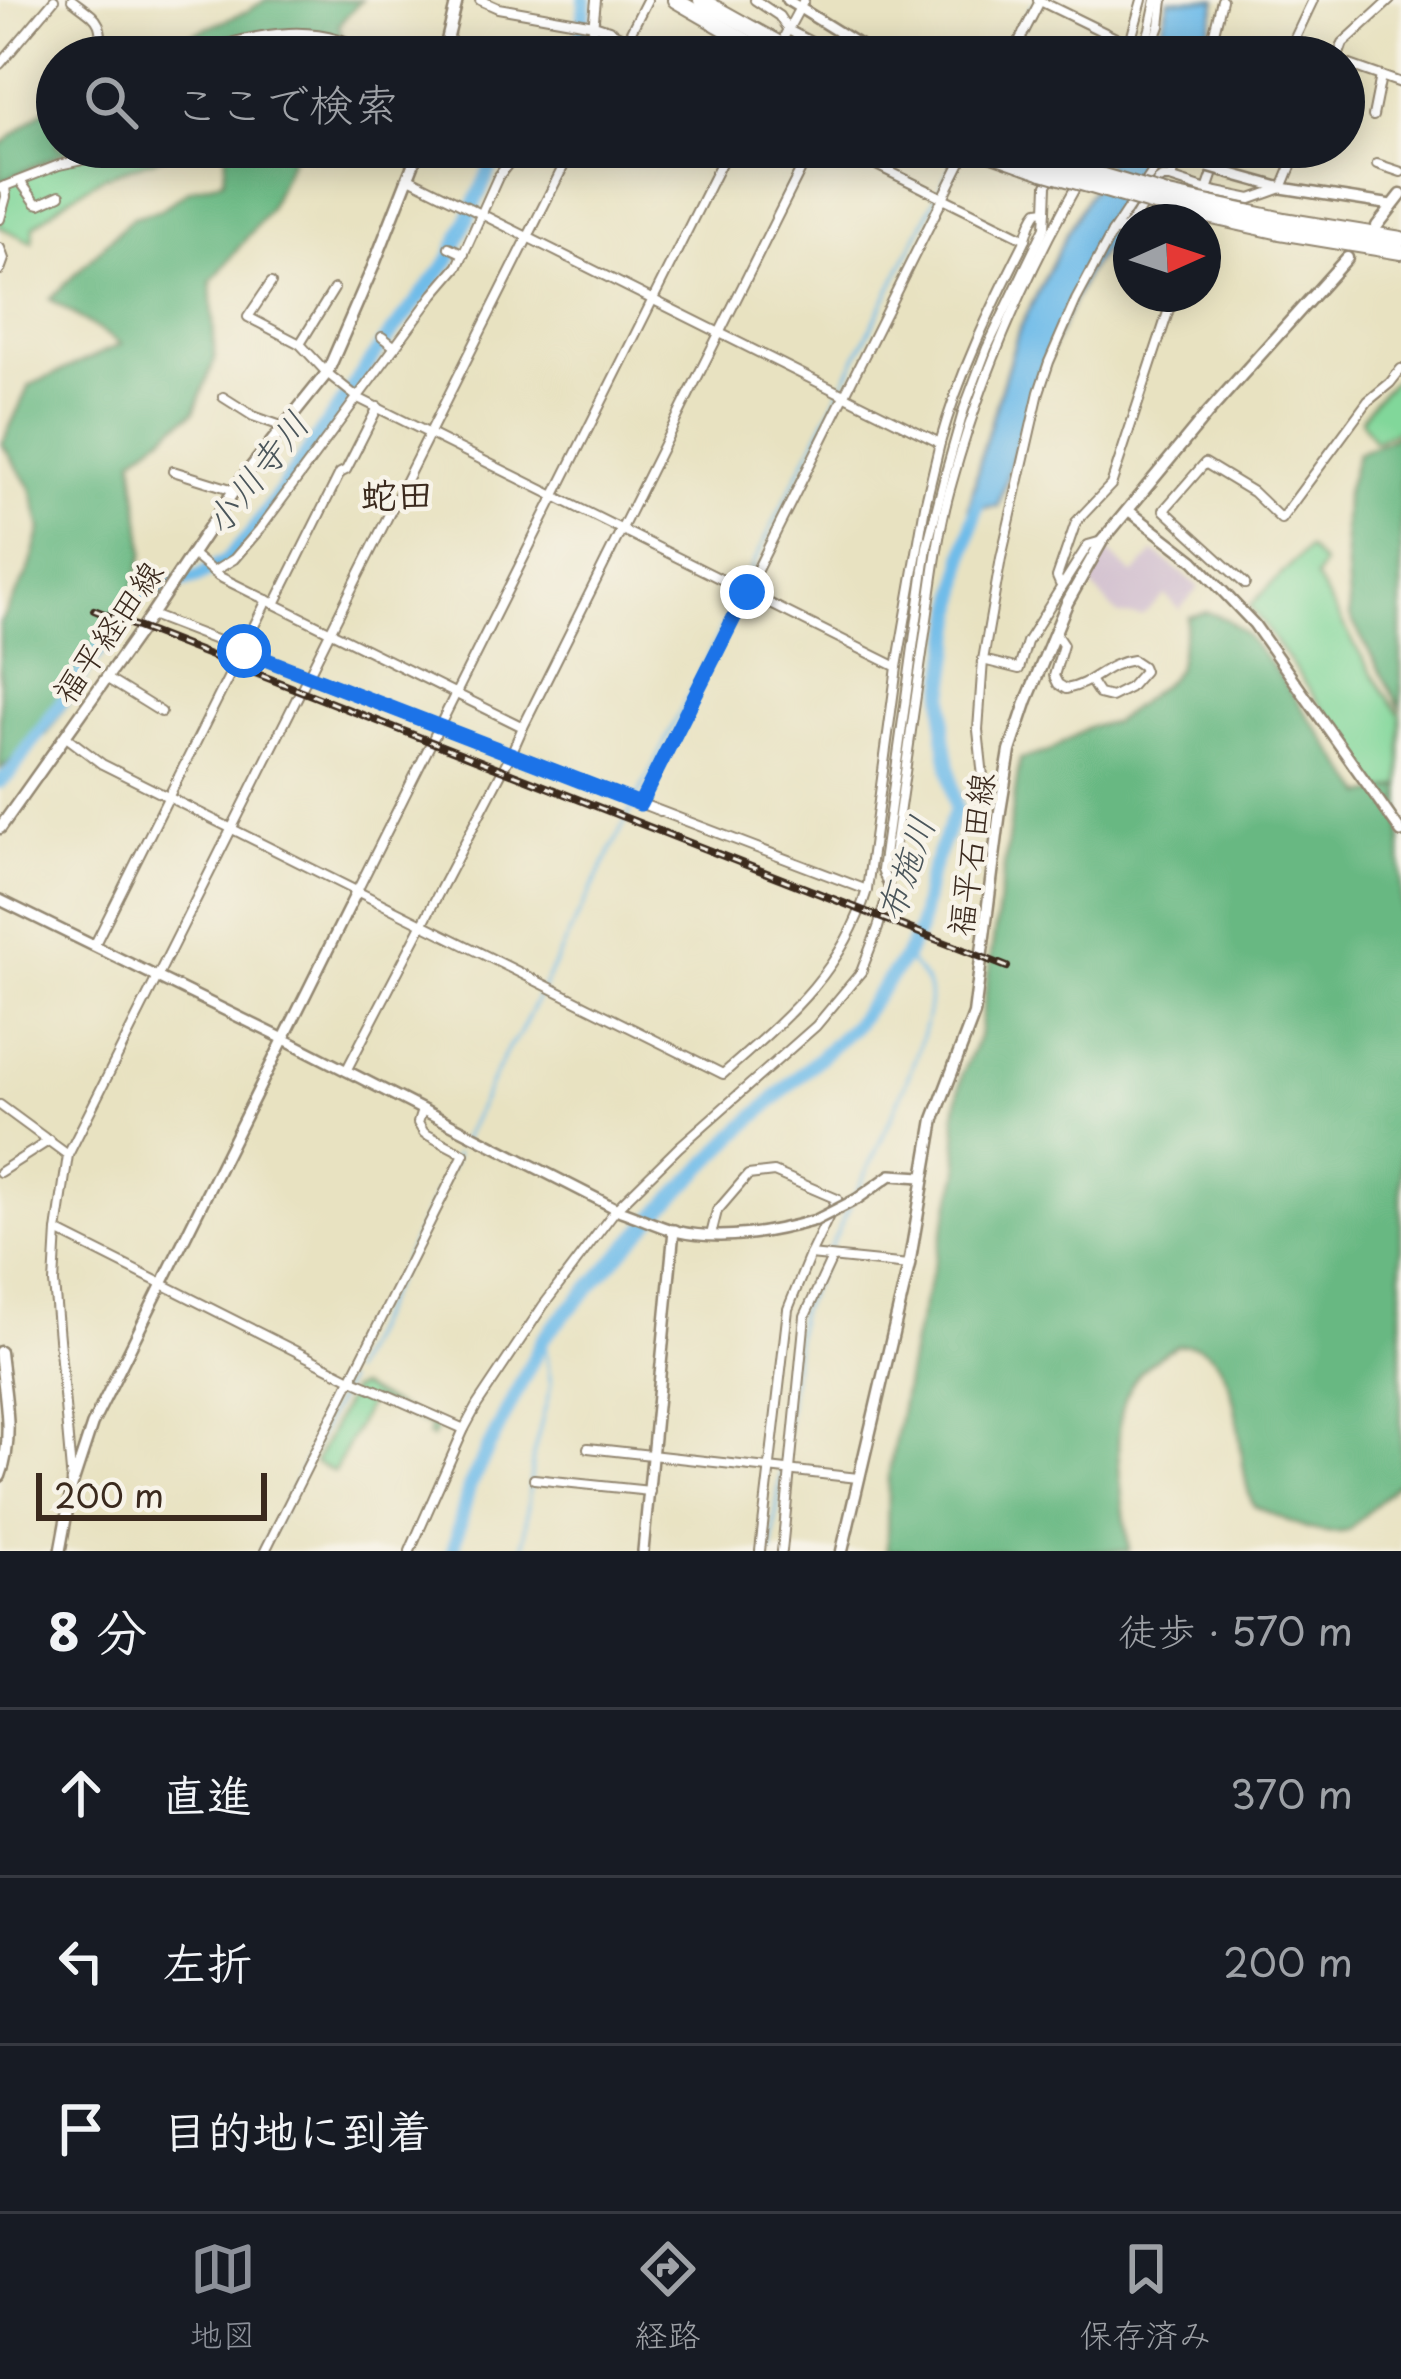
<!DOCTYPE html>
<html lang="ja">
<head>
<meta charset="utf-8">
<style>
  :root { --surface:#171b24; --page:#242831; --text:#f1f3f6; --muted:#9ea1a6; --line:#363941; --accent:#8c9099 }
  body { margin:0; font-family:"Playpen Sans","Klee One",sans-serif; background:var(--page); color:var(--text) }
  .compass { position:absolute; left:1113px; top:204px; width:108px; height:108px; border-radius:50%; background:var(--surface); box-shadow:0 6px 30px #0003; rotate:87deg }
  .scale { position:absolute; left:36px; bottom:30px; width:231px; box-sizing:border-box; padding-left:12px; border:6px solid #3b2a1e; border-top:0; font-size:33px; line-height:42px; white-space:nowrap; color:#3b2a1e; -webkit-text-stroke:9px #f7f3e8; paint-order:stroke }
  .stop { position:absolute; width:36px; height:36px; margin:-27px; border:9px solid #1a73e8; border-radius:50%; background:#fff }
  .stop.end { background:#1a73e8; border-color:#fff; box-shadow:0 3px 12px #0008 }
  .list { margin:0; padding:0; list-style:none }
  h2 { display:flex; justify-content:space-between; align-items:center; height:156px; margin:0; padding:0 48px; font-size:51px }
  h2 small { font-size:39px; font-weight:400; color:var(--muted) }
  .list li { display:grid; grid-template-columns:78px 1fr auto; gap:36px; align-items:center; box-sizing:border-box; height:168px; padding:0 48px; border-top:3px solid var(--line) }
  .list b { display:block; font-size:45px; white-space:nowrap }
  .list em { font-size:39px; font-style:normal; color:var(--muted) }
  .icon { flex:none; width:66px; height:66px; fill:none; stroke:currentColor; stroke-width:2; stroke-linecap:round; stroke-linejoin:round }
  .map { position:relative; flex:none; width:1401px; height:1551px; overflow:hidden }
  .search { position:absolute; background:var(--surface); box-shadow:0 6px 30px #0003; left:36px; right:36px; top:36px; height:132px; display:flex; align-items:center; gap:30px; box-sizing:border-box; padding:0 42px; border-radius:66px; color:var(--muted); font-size:45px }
  .sheet { height:660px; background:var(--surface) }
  nav { display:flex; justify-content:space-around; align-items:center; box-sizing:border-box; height:168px; border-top:3px solid var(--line); background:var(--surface); font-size:33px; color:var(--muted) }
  nav a { display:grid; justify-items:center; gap:6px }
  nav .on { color:var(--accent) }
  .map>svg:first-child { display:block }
  .industrial { fill:#d0bdce }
  .green { fill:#81d79a; stroke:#5e805c; stroke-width:3 }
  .forest { fill:#68b882; stroke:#527150; stroke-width:3 }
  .water { fill:#6fbce9; stroke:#557384; stroke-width:3 }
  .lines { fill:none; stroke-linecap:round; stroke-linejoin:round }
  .stream { stroke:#6fbce9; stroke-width:3 }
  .river { stroke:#6fbce9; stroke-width:14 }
  .minor-casing { stroke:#928670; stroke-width:12 }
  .tertiary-casing { stroke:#928670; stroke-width:14 }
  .secondary-casing { stroke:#928670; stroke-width:15 }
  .motorway-casing { stroke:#928670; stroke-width:18 }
  .minor { stroke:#fff; stroke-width:8 }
  .tertiary { stroke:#fff; stroke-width:9 }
  .secondary { stroke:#fff; stroke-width:10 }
  .motorway { stroke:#fff; stroke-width:14 }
  .rail-casing { stroke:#3b2a1e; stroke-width:8 }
  .rail { stroke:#f7f3e8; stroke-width:3; stroke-dasharray:9; stroke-linecap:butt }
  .tertiary-bridge-casing { stroke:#928670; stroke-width:14; stroke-linecap:butt }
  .motorway-bridge-casing { stroke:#928670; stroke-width:18; stroke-linecap:butt }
  .tertiary-bridge { stroke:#fff; stroke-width:9 }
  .motorway-bridge { stroke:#fff; stroke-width:14 }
  .route { stroke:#1a73e8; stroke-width:15 }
  .labels { text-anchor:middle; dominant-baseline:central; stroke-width:9; stroke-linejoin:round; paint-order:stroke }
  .street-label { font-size:33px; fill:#3b2a1e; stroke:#f7f3e8 }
  .water-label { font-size:36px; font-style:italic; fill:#4b565b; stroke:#f7f3e8 }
  .neighbourhood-label { font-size:36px; font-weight:bold; fill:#3b2a1e; stroke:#f7f3e8 }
</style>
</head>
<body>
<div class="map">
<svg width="1401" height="1551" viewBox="0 0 1401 1551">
  <rect width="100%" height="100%" fill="#f7f3e8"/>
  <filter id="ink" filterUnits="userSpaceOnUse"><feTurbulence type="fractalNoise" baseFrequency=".00833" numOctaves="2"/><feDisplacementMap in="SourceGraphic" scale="24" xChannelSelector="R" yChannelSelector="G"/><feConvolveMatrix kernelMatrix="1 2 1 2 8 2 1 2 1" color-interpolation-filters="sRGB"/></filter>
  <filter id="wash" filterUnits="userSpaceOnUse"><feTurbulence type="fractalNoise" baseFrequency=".004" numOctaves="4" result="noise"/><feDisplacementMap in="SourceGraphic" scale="48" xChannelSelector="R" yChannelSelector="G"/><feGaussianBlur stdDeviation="2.7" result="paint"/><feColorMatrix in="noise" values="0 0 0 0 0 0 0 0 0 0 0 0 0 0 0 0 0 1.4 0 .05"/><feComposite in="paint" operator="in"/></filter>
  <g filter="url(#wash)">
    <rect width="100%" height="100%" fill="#e8e2c1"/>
    <path class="industrial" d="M1106,548L1133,575L1154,552L1199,587L1179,610L1165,595L1142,616L1118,615L1086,580Z"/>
    <g class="green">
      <path d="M87,147H190L103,177L69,198L34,226L32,242L0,227V184Z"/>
      <path d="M1401,374V429L1374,441L1361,420L1374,401Z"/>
      <path d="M1308,548L1323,564L1316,578L1372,674L1401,716V785L1382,792L1250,606Z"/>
      <path d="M359,1387L437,1427L432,1438L428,1435L431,1427L371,1399L334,1472L315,1462L351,1390Z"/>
    </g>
    <g class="forest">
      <path d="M266,0H361L339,24L346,57H138L246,12Z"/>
      <path d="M57,99V147H75L0,181V146Z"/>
      <path d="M227,147H297L268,211L211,282L215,359L194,412L133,458L144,552L132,595L89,670L47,734L0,769V623L29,571L41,529L31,488L2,444L29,386L121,344L50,299L133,217L160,210L189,190L224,180Z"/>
      <path d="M1401,434V709L1350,617L1344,527L1345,496L1357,454Z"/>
      <path d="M1207,612L1226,619L1243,632L1273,667L1365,795L1401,787V1480L1348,1531C1316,1538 1283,1518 1254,1506C1233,1468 1249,1365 1197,1346C1191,1344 1184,1345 1177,1345C1164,1353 1149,1362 1139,1374C1103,1414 1124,1502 1129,1551H887L888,1478L914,1338L959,1172L955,1114L962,1073L979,1037L1020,759L1048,752L1091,726L1113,723L1168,680L1177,669L1188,617Z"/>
    </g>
    <g class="water">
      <path d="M1169,0H1217L1203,57H1155Z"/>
      <path d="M1116,147H1162L1124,222L1086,274L1037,380L998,506L969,508L982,452L1018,332L1067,233Z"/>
    </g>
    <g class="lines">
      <g class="stream">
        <path d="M1006,57L1033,4"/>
        <path d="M460,1146L509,1046L519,1035L961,147"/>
        <path d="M854,1197C872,1160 940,1022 928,987C924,975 913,966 905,957"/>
        <path d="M828,1251L850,1206"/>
        <path d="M350,1372L456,1154"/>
        <path d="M261,1551L346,1381"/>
        <path d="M523,1551L533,1455L551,1385L544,1337"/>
        <path d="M772,1551L799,1313L824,1260"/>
      </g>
      <g class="river">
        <path d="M581,57L585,0"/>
        <path d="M0,782L11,772L123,616L145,592L197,577L227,560L250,535L379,349L449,260L492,165L506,147"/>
        <path d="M453,1551L469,1487L544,1337L657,1214L737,1133L854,1026L905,957L919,930L928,880L956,809L944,736V695L964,556L980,494"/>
      </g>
    </g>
  </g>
  <g filter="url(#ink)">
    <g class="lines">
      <defs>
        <g id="minor">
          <path d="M72,0C101,22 101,18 102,57"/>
          <path d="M480,0L498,8L594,25L609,30L659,57"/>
          <path d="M755,0L779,16L788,30L837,55L850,57"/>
          <path d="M1038,0L1130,45"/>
          <path d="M785,35L804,0"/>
          <path d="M1289,51L1305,57"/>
          <path d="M179,57C246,39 312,13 376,57"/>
          <path d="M590,57L596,0"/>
          <path d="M618,57L647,0"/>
          <path d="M1011,57L1040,1"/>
          <path d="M1126,57L1142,0"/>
          <path d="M1141,57L1150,29L1156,0"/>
          <path d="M1148,57L1160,26L1163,0"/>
          <path d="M1208,57L1222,0"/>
          <path d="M1286,57L1313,0"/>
          <path d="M1338,57L1343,43L1390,0"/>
          <path d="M1344,63L1401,83"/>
          <path d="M0,64L54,0"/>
          <path d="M1373,116L1381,76"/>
          <path d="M129,147L134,156L164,147"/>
          <path d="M840,147L1026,239"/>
          <path d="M1377,164L1401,172"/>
          <path d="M409,178L940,443C959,374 991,308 1023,245C1029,233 1029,222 1038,211L1046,210L1047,185L1069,147"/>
          <path d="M1170,178L1207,190L1222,147"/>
          <path d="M20,181L36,203L40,204L60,195"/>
          <path d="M0,188L59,165L92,158L121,147"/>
          <path d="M0,219L6,197L5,186"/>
          <path d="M1132,222L1158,181L1162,178H1170L1190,147"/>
          <path d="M1198,222L1207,190L1251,199L1282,188L1299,147"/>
          <path d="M1131,223L1123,230L1112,233L1169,147"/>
          <path d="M449,247L464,254"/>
          <path d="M0,248L4,259L0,270"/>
          <path d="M271,283L248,317L300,344"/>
          <path d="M334,289L300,344L327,373L358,398L897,667L867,890"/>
          <path d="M382,337L395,347"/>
          <path d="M223,397L253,416L284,427"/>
          <path d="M173,471L234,490"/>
          <path d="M1102,541L1088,545L1064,583L1060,584L1057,577L1076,522L1111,485L1174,294"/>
          <path d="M213,572L234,559L260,529L434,294L458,266L498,177L521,147"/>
          <path d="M1064,583L1027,642L1019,669L983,660L1001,558L1039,392L1049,362L1076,300L1112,233"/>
          <path d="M1245,584L1164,510L1205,463L1253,492L1281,519L1368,401L1390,383L1401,369"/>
          <path d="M275,604L340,473L346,470L378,407"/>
          <path d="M151,615L511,754L346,1071"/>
          <path d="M1055,633L1063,645L1054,676L1058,684L1066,689C1094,684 1103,664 1133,660L1142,666L1144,671L1129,688L1111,697L1099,694L1090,680"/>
          <path d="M983,660L978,730L984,786"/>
          <path d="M897,667L925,506L940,443"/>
          <path d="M106,678L161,712"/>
          <path d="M523,727L812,147"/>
          <path d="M65,736L102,764L723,1074C785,1019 842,973 867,890L511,754L523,727L218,576L192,554"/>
          <path d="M640,804L964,156"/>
          <path d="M892,863C903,784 914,705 926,626C933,578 938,529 952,482C985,363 1035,253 1099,147"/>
          <path d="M357,891L729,147"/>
          <path d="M94,946L267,600"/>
          <path d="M0,1105L68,1155"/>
          <path d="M0,1172L50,1140"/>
          <path d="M57,1231L351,1379L464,1429"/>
          <path d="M711,1235L717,1211L748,1175L774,1172L837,1199L810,1255L788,1309L760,1551"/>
          <path d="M810,1255L909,1265"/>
          <path d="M588,1448L858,1478"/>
          <path d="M534,1479L650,1491"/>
          <path d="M72,1484L54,1283L57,1231L68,1155L573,147"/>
          <path d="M265,1551L464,1154L424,1133L418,1123L422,1110"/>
          <path d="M410,1551L464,1429L477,1405L543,1306L617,1208L679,1147L816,1026L861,972L878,928L889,888L882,870L927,547L945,476L964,409L987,348L1045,227L1046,210"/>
          <path d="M782,1551L805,1316L832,1258"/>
        </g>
        <g id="tertiary">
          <path d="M787,0L861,46L884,57"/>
          <path d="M1225,172L1282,188L1392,205"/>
          <path d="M1128,510L1194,561L1254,624L1401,832"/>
          <path d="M0,900L290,1042L621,1211C639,1217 657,1226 675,1231C723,1242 770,1233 816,1220"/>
          <path d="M857,1199L891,1175L922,1177"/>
          <path d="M60,1551L72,1486L92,1425L357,891"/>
          <path d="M643,1551L674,1230"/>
        </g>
        <g id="secondary">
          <path d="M443,57L457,0"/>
          <path d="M1377,226L1401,195"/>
          <path d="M0,828L151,615L241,480L327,373L373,267L420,147"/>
          <path d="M0,1352C4,1392 15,1438 0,1476"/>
          <path d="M842,1551L909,1265L934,1119L974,1014L1000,811L1010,751L1027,700L1067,603L1102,541L1206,415L1347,258"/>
        </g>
        <g id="motorway">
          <path d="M675,0L774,57"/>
          <path d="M701,0L803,57"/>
          <path d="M972,147L1043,172"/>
          <path d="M1012,147L1049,160"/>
          <path d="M1284,220L1401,239"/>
          <path d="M1280,232L1401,252"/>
        </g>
      </defs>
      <use href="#minor" class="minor-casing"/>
      <use href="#tertiary" class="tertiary-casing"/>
      <use href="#secondary" class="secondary-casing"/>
      <use href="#motorway" class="motorway-casing"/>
      <use href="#minor" class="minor"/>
      <use href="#tertiary" class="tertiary"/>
      <use href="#secondary" class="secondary"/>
      <use href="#motorway" class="motorway"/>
      <defs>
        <path id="rail" d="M94,610L1007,967"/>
      </defs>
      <use href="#rail" class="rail-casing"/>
      <use href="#rail" class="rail"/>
      <defs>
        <g id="tertiary-bridge">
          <path d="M1152,147L1188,160"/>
          <path d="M1208,167L1225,172"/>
          <path d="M816,1220L857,1199"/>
        </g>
        <g id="motorway-bridge">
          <path d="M1049,160L1164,194L1284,220"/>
          <path d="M1043,172L1154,204L1280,232"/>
        </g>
      </defs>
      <use href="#tertiary-bridge" class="tertiary-bridge-casing"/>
      <use href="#motorway-bridge" class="motorway-bridge-casing"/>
      <use href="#tertiary-bridge" class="tertiary-bridge"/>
      <use href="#motorway-bridge" class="motorway-bridge"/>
    </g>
  </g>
  <g class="lines" filter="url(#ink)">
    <path class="route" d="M244,651L640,804L747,592"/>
  </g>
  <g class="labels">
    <g class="street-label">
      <text transform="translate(106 631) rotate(-55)">福平経田線</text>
      <text transform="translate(969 854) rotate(-82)">福平石田線</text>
    </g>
    <g class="water-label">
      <text transform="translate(255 472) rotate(-52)">小川寺川</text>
      <text transform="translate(904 868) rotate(-71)">布施川</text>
    </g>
    <g class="neighbourhood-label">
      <text x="397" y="493">蛇田</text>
    </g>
  </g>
</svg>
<svg class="compass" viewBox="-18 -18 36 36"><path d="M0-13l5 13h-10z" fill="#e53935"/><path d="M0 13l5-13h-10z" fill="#9ea1a6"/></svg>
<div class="scale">200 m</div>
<div class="stop" style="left:244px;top:651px"></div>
<div class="stop end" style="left:747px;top:592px"></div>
<div class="search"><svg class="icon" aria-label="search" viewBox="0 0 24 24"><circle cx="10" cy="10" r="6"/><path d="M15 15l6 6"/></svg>ここで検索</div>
</div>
<section class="sheet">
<h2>8 分<small>徒歩 · 570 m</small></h2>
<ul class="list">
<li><svg class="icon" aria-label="ahead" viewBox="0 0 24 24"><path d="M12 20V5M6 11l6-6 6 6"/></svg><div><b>直進</b></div><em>370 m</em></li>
<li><svg class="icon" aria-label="left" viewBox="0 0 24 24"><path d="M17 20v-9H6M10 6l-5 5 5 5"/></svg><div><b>左折</b></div><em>200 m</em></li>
<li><svg class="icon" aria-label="arrive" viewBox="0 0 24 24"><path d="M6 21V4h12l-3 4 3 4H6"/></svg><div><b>目的地に到着</b></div></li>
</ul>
</section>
<nav>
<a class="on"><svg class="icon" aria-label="map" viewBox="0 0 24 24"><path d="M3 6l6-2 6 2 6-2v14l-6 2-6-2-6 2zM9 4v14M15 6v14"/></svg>地図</a>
<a><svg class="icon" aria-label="directions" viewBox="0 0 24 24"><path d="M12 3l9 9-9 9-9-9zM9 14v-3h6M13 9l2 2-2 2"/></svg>経路</a>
<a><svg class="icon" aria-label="saved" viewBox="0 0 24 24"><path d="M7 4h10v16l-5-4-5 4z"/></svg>保存済み</a>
</nav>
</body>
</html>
